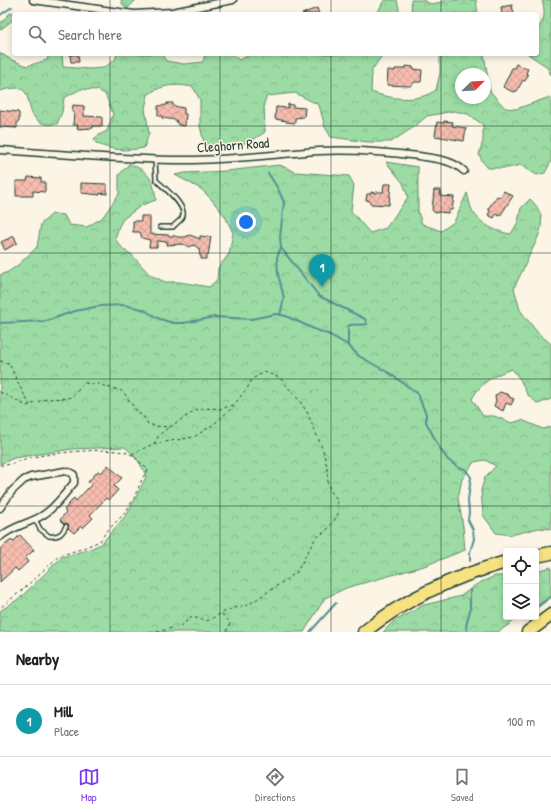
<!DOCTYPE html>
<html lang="en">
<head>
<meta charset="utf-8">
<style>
  :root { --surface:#fff; --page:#f6f6f6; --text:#222; --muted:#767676; --line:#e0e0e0; --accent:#7c3aed }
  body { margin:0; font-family:"Patrick Hand",sans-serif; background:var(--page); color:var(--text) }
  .controls { position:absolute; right:12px; bottom:12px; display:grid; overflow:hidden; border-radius:4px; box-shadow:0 2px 6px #0003 }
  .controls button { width:36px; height:36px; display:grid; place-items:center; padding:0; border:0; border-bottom:1px solid var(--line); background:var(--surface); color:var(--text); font:20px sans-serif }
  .compass { position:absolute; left:455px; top:68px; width:36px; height:36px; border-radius:50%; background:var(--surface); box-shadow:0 2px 6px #0003; rotate:66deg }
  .you { position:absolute; left:246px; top:222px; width:14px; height:14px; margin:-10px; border:3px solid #fff; border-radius:50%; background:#1a73e8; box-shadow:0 0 0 6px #1a73e833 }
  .badge { display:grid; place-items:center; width:26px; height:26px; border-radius:50%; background:var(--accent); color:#fff; font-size:13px; font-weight:700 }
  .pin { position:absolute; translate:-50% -33px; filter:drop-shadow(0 1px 2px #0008) }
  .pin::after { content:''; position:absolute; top:21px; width:14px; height:12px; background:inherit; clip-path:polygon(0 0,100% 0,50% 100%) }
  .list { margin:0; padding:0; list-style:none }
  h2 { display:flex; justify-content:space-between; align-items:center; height:52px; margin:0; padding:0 16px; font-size:17px }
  h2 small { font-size:13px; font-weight:400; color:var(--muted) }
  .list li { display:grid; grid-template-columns:26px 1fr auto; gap:12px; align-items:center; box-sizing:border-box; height:72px; padding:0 16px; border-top:1px solid var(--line) }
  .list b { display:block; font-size:15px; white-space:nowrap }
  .list p { margin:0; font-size:13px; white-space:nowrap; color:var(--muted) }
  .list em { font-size:13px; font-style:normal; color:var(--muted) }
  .icon { flex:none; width:22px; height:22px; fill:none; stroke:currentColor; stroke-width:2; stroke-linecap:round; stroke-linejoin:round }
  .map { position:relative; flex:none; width:551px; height:632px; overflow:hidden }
  .search { position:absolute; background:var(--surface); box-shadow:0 2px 6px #0003; left:12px; right:12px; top:12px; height:44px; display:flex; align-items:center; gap:10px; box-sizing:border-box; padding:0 14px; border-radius:4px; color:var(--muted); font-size:15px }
  .sheet { height:124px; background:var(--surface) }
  nav { display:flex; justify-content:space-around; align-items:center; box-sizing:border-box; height:56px; border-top:1px solid var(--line); background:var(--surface); font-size:11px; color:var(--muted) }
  nav a { display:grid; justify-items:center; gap:2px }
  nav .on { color:var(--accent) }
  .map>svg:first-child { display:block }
  .forest { fill:url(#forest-crowns); stroke:#5e8c6c; fill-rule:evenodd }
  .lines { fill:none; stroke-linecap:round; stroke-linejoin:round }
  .stream { stroke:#559095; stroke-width:2 }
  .building { fill:url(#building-cross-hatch); stroke:#1f3d34 }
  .lane-casing { stroke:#1f3d34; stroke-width:6 }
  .street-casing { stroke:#1f3d34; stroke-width:9 }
  .highway-casing { stroke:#1f3d34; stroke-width:15 }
  .path { stroke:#1f3d34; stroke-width:1; stroke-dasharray:3 3; stroke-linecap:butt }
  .lane { stroke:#fcf5e5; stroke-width:3 }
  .street { stroke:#fcf5e5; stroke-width:6 }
  .highway { stroke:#f7e281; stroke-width:12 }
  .grid { fill:none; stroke:#1f3d34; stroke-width:1; stroke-opacity:0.55 }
  .labels { text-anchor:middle; stroke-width:3; stroke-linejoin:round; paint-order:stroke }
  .street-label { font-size:14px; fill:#1f3d34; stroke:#fcf5e5 }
</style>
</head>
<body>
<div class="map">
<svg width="551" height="632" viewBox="0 0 551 632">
  <defs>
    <pattern id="forest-crowns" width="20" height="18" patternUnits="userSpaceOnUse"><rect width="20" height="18" fill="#9cdba3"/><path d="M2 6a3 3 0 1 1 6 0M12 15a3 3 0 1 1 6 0" fill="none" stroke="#86bd8d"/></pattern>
    <pattern id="building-cross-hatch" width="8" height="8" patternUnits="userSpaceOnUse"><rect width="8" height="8" fill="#f6bcae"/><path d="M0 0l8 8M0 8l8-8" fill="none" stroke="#d2a296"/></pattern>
  </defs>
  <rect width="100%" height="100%" fill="#fcf5e5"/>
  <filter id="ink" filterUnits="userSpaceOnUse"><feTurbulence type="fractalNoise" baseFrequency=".025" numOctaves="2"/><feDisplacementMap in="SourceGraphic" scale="8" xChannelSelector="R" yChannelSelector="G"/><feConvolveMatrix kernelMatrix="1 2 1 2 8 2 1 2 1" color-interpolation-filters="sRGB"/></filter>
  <g filter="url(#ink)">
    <!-- forest -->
    <g class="forest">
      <path d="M121 0H136L128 8 123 5Z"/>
      <path d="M384 0H397L399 9 398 14H377Z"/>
      <path d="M411 0H423L431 4 442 2 446 0H476L478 14H412Z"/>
      <path d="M542 0H551V75L546 66 528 54H537V29C546 20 545 11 542 0Z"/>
      <path d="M20 12 18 14H14V19L0 30V24L10 13Z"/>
      <path d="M0 53 12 60 27 66 47 60 49 54H62L63 67 90 69 103 68 115 60 117 54H163L166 61 184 64 203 62 205 54H231L239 60 252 54H383L372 70 371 92C392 99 417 103 436 90L440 73V54H484L490 91 505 108 516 109 547 98H551V161L545 173 537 175 520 165 508 168H488L482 161 479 154 483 141V125L468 114 454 111 427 116 414 127 391 142H368L331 137 325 127 319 105 295 93 267 96 264 103 265 132 253 140 242 144 210 146 204 143 200 126V100L193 87C177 84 161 84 148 95L145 108 149 133 144 148C127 151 112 151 96 143L94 139 99 135 107 131 113 114 105 94 97 90 81 89 64 98 62 112 57 124C53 124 46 125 42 123 18 112 42 78 0 91ZM461 74H485V98H461Z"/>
      <path d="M386 162 418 167V212L422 224 441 231 454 222 467 193C469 199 470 207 473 212 482 225 496 232 511 234L518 222 521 208 530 199C550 217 540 234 530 254 525 266 519 277 514 288L520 310 537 332 551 344V399L538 404 527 394 520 379 512 369C494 375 481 382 472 399L483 416H494L512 423 522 420 543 429 551 427V529L539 528 511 535 496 533 483 515 481 490 485 477 496 466 485 460 474 462 462 479 458 498 463 526 465 550 424 566 346 588 325 598 304 632H0V611L20 598 62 557 90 549 101 544 128 513 146 477C142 464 135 456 125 447L72 449 14 458 0 464V275L8 272 18 265 37 247 41 224 52 214 64 215 69 225 87 227 102 218 119 194V175L129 164C148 170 154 180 156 200L142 205 123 219 119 226 115 239 124 250 131 254 141 265 150 275 165 282H180L209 287 217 280 218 268 229 254 233 233 225 216 211 199 201 189 175 175 185 173 226 171 280 165 295 172 349 176 354 185 351 211 370 233 386 228 408 197 403 183Z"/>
      <path d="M551 567V596L536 606V571Z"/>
      <path d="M495 576H506V617H520L498 632H383L393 622 424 605 461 596 477 584Z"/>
    </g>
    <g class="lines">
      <!-- stream -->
      <g class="stream">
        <path d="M0 15 12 7"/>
        <path d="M268 173 277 187 284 202 280 237 281 248 277 257 278 274 284 298 280 315"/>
        <path d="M281 248 319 296 365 319 367 324C360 326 355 323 348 326V345"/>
        <path d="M0 323 46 321 75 311 100 306 124 305 142 309 160 319 173 323H184L215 317 251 319 276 314 286 316 314 329 330 335 348 345 359 356 389 373 417 393 426 414V422L439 447 448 460 459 468 465 469 471 477 468 500 469 512 468 520 473 530 474 539 470 552V561"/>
        <path d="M536 608 551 597"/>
        <path d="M523 618 524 617"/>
        <path d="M310 632 336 603"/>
        <path d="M467 632C464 624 469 618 470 610 470 603 470 596 470 590"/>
      </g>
    </g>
    <!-- building -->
    <g class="building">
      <path d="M512 5 514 14H502L501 7Z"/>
      <path d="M317 8 319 14H302Z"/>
      <path d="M70 54 78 55 79 62H71Z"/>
      <path d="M516 64 528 69 526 73 528 75 525 81 523 80 517 91 513 92 503 87 512 68H514Z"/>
      <path d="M406 66 413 67V69L422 70 421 82H415L410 86 387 85 388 70 395 71V69H401L403 68H406Z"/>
      <path d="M167 103H173V106L184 108V114H186L185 126 178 125 176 120 162 118V116H158V106L167 105Z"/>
      <path d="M288 104 293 105V107L305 108 304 117 295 118V123L286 122 287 121 275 119 276 107 288 108Z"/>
      <path d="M73 105 84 106V116L102 117V126H93V128L77 129 78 125H73L74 112H72Z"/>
      <path d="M0 110 18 112 19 113V122H17V128L0 127Z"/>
      <path d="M444 121 453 122 452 126 466 128 464 141 435 136 437 122 444 123Z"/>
      <path d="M28 177 41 178V182H45V192L33 191V196H16V181H27Z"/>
      <path d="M81 183 107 184V194L100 193V195L81 193Z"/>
      <path d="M384 184H391L389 205 370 204V201L366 200 367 194H371V192L376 193V192H383Z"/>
      <path d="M434 190H441L440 196 454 197 452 210H449L448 213 439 212 435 213 432 210Z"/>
      <path d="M504 191 513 196 500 216 496 214 494 218 488 215 490 211 488 209 497 196 500 197Z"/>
      <path d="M141 216H150V234L169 235V236H176L177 237H185L190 235 200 239V236L211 237 208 256H206V259H201V256H200L199 249 194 245 189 247 183 244 167 245 168 242 157 241V247H149L150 240 142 238 140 232H133V221H141Z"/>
      <path d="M14 236 17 243 5 250 1 242Z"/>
      <path d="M500 392 509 395V397L514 399 511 405 506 403 503 411 494 406 496 401 495 397 496 395Z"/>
      <path d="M108 465 122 478 114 486 118 490 109 500 106 498 90 515 93 518 83 528 81 526 74 533 68 528V524H64L60 520 66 512 64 510 74 498 76 501 91 485 88 482 98 471 101 473Z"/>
      <path d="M20 535 34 550 25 558 28 562 18 571 15 568 0 582V549L11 540 13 542Z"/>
    </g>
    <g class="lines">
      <!-- lane casing -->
      <g class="lane-casing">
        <g id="lane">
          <path d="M155 159 156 180C163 187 189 207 182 218 180 221 175 224 173 227H160"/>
          <path d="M35 519 40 529 49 536C59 537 62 534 66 526"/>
        </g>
      </g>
      <!-- street casing -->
      <g class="street-casing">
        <g id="street">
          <path d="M33 0 134 14 172 12 233 0"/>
          <path d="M0 150C62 154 125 160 187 160 231 160 275 154 319 151 353 149 386 152 419 156 435 159 451 159 464 171"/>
          <path d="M0 508 12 491 24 480 31 477 65 471 72 473 74 475V483C64 494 55 508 43 515 29 524 12 526 0 537"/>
        </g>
      </g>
      <!-- highway casing -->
      <g class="highway-casing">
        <g id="highway">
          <path d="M536 556 551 553"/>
          <path d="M364 632C405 599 456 576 506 562"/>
          <path d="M528 632 551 615"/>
        </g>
      </g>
      <!-- path -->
      <g class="path">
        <path d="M0 361 9 363 20 387 30 405"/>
        <path d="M0 392 27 406C34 404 42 399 48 399 69 397 70 403 83 383L98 384 110 388 120 390 125 394 137 412 143 416 148 424 155 426 170 427"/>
        <path d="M154 444 159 435 168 428 196 410 211 408 220 409 233 405"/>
        <path d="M132 454 153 444 194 437 214 424 231 409 248 387 252 379 265 372 280 378 299 400 307 412 323 450 327 467 328 483 330 490 336 498 339 512 334 521 326 531 315 539 296 573 248 605 237 607 224 612 207 621 192 617 180 626 157 632"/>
        <path d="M0 465C11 466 19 460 29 458 49 453 114 446 130 454 133 455 145 467 148 470L143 477 133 500 125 513 106 532 100 541 81 549 59 556 22 590 0 608"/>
        <path d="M222 614 227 619 230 624 226 632"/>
      </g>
      <!-- lane -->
      <use href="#lane" class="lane"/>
      <!-- street -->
      <use href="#street" class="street"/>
      <!-- highway -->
      <use href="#highway" class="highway"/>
    </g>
  </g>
  <!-- grid -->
  <path class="grid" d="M110 0V14M220 0V14M331 0V14M441 0V14M110 54V632M220 54V632M331 54V632M441 54V632M0 126H551M0 253H551M0 379H551M0 506H551"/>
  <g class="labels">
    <!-- street labels -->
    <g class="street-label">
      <text transform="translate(233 145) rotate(-4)" y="5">Cleghorn Road</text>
    </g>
  </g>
</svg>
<div class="controls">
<button><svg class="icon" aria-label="locate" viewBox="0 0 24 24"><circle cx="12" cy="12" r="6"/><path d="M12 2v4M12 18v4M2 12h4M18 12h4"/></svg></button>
<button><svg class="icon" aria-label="layers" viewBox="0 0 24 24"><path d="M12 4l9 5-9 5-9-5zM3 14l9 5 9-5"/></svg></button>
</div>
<svg class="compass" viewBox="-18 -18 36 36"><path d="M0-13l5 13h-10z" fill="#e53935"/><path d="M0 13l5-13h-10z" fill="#767676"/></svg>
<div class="you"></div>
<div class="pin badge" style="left:322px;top:287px;background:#0f9aa8">1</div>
<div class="search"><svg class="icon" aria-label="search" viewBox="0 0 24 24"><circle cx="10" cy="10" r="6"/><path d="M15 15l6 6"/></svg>Search here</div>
</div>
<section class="sheet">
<h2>Nearby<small></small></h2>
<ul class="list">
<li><span class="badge" style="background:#0f9aa8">1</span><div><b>Mill</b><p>Place</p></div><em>100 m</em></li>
</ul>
</section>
<nav>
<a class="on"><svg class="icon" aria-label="map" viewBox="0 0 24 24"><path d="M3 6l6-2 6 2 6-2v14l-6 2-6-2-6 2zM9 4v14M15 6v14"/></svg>Map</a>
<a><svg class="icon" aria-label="directions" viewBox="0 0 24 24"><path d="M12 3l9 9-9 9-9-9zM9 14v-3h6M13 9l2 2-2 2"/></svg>Directions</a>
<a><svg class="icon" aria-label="saved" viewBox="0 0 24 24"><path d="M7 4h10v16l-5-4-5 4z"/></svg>Saved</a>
</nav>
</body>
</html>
